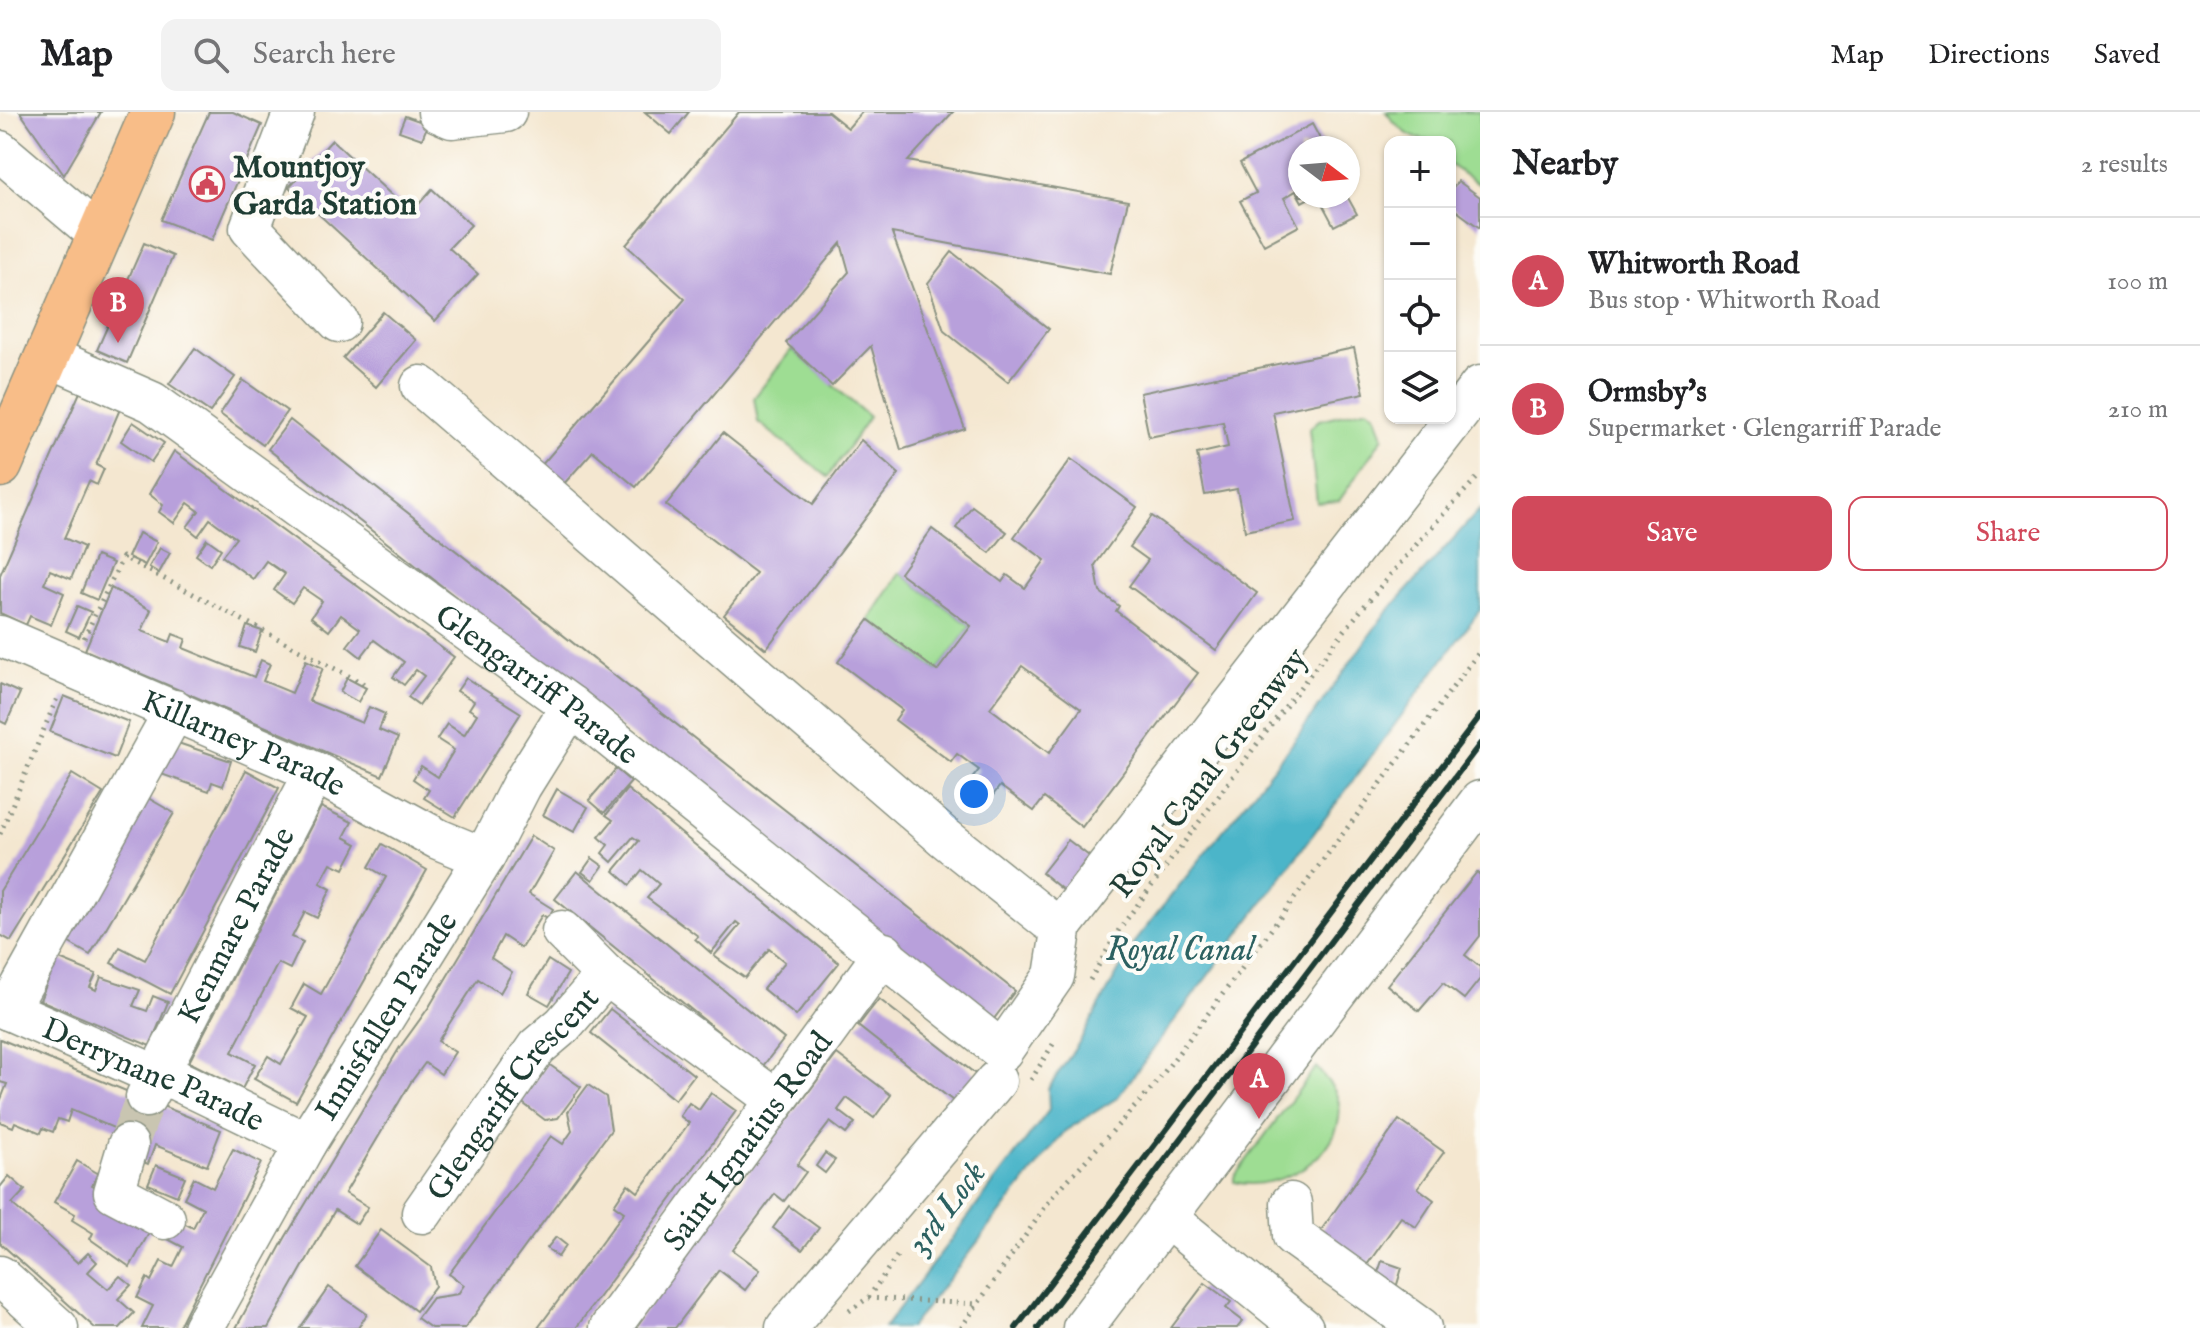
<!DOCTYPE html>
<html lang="en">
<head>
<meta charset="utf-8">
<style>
  :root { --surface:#fff; --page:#f2f2f2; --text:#202124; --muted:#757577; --line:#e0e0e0; --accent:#d1495b }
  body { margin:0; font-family:"IM FELL English",serif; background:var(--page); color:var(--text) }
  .controls { position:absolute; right:24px; top:24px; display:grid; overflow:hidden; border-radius:16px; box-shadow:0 2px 6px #0004 }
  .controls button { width:72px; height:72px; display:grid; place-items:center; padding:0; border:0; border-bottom:2px solid var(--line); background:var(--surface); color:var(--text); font:40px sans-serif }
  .compass { position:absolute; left:1288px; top:24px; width:72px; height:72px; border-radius:50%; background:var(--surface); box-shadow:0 2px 6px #0004; rotate:106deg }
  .you { position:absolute; left:974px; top:682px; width:28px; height:28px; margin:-20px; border:6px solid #fff; border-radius:50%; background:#1a73e8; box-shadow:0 0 0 12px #1a73e833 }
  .badge { display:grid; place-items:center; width:52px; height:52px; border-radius:50%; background:var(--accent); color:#fff; font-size:26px; font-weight:700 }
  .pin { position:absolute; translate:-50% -66px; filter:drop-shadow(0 2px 4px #0008) }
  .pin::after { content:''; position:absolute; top:42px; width:28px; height:24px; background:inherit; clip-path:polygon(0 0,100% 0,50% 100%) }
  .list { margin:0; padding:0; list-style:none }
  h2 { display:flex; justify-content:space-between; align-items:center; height:104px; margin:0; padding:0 32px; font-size:34px }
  h2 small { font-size:26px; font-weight:400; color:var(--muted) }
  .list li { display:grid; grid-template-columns:52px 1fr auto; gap:24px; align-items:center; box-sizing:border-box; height:128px; padding:0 32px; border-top:2px solid var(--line) }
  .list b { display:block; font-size:30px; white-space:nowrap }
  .list p { margin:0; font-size:26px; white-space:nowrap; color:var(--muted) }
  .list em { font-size:26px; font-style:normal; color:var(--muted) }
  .actions { display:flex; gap:16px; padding:24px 32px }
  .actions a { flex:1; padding:18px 0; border:2px solid var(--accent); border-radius:16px; text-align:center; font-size:28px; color:var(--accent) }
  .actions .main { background:var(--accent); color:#fff }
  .icon { flex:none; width:44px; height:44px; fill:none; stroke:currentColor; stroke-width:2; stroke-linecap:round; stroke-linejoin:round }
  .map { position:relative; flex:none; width:1480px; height:1216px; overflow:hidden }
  header { display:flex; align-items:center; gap:48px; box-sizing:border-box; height:112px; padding:0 40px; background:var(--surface); border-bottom:2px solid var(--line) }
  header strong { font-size:38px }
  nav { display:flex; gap:44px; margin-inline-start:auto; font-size:28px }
  .search { width:560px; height:72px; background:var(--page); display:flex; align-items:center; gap:20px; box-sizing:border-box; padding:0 28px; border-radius:16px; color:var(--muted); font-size:30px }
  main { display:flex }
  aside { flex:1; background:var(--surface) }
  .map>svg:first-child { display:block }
  .green { fill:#9edd93; stroke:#5e8d64; stroke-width:2 }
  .water { fill:#4bb5c9; stroke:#35797e; stroke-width:2 }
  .building { fill:#b8a0db; fill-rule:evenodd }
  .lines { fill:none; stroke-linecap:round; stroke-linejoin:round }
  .minor-tunnel { stroke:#c9c5b1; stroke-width:40; stroke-dasharray:40 20; stroke-linecap:butt }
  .minor-casing { stroke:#8a9282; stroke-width:43 }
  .major-casing { stroke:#8a9282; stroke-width:47 }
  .path { stroke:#8a9282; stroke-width:5; stroke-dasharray:2 6; stroke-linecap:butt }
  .minor { stroke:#fff; stroke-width:40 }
  .major { stroke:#f8bd88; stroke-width:44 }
  .rail { stroke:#1f3d34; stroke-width:6 }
  .labels { text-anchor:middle; stroke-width:8; stroke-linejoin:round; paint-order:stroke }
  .poi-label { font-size:32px; font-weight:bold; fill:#1f3d34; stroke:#fdfcf7; text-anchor:start }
  .street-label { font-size:32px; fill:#1f3d34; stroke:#fdfcf7 }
  .water-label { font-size:34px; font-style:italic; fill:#2c6161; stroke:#fdfcf7 }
</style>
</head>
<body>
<header>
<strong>Map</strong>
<div class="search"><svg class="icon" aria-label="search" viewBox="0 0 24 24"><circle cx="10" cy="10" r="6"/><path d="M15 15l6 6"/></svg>Search here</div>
<nav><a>Map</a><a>Directions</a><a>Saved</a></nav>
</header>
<main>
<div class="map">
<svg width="1480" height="1216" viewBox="0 0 1480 1216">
  <rect width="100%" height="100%" fill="#fdfcf7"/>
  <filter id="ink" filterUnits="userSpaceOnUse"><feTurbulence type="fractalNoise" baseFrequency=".0125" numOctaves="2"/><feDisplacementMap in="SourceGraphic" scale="16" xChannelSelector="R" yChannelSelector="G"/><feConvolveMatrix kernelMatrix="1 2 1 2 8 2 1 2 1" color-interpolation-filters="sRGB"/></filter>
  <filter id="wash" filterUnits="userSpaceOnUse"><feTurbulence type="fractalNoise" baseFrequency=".006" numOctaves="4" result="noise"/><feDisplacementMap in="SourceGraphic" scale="32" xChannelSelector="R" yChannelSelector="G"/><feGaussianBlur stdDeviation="1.8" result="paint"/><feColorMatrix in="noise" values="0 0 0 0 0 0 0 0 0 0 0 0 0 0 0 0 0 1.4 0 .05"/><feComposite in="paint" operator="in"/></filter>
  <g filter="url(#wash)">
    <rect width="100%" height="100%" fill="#f4e7d0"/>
    <!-- green -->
    <g class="green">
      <path d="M1386 0H1480V73L1450 53V30C1419 30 1404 26 1386 0Z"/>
      <path d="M792 237 869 305 828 365 758 310 754 286Z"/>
      <path d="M1368 296 1376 303 1383 325 1339 389 1317 391 1309 317 1319 308Z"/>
      <path d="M900 461 971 514 937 559 869 508Z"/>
      <path d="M1316 955C1325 966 1337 977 1339 992 1346 1043 1278 1081 1234 1070V1065Z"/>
    </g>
    <!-- water -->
    <path class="water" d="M1480 397V498L1117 986 1065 1019 910 1216H884L1049 998 1048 977 1080 929 1135 829 1292 632 1382 506Z"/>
    <g id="blocks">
      <!-- building -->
      <g class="building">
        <path d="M20 0H101L64 63Z"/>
        <path d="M209 0H233L262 13 212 128 161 108Z"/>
        <path d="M645 0H689L671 22Z"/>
        <path d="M739 0H828L848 16 862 0H953L908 49 1128 89 1110 162 892 121 965 317 901 338 871 234 832 274 786 231 849 160 841 131 636 375 593 339 562 374 540 355 685 187 626 133Z"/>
        <path d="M405 4 428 12 422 27 399 19Z"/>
        <path d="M1312 12 1325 36H1300V84H1313L1302 90 1296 79 1284 86 1299 114 1264 133 1240 89 1256 81 1240 51Z"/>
        <path d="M332 28 411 101 432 77 471 113 449 136 478 162 435 209 289 75Z"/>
        <path d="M1458 69 1480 85V116L1450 94V79Z"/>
        <path d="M1318 84H1347L1357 102 1334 114Z"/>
        <path d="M144 131 173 144 127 251 97 238Z"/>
        <path d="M952 140 1049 217 1008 270 944 219 928 171Z"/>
        <path d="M383 200 416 228 376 275 343 246Z"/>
        <path d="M195 236 235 265 210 300 169 272Z"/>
        <path d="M1354 236 1364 281 1273 300 1295 409 1245 419 1237 377 1205 383 1197 342 1228 335 1223 310 1149 325 1140 281Z"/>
        <path d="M243 268 287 299 263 333 220 302Z"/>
        <path d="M80 280 120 297 96 353 104 357 97 373 89 369 64 426 84 435 78 450 71 467 50 458 44 472 64 481 51 513 30 504 26 513 0 501V463Z"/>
        <path d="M290 308 1015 879 993 908 268 337Z"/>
        <path d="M133 310 164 331 151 350 121 329Z"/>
        <path d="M723 321 813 392 861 328 899 362 766 537 724 503 756 461 666 393Z"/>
        <path d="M174 339 454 545 419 593 408 585 424 564 416 558 404 573 393 565 404 550 374 528 361 545 347 534 360 517 341 503 329 519 311 505 322 489 303 476 292 491 274 478 285 462 266 449 253 467 222 444 236 426 210 407 198 424 187 415 199 399 188 391 174 411 159 400 163 393 149 382Z"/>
        <path d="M1071 347 1137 395 1095 453 1100 480 1119 494 1116 499 1198 561 1082 715 1044 686 1034 699 1000 674 984 695 962 679 979 658 957 642 951 650 895 608 902 598 838 550 869 508 937 559 971 514 900 461 932 417 1002 470 1007 463 1025 476 1045 448 1014 425ZM1022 554 1081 597 1049 641 990 596Z"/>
        <path d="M972 394 1007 420 990 441 956 416Z"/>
        <path d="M1152 404 1257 481 1216 538 1129 474 1148 448 1130 435Z"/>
        <path d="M139 421 157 430 145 453 128 445Z"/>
        <path d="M207 427 221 437 210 453 196 443Z"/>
        <path d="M160 436 170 441 159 461 149 455Z"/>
        <path d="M96 444 113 451 97 488 81 481Z"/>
        <path d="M111 476 151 498 142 519 170 530 173 522 186 527 183 536 254 565 261 548 270 552 263 569 292 581 306 548 323 556 309 589 362 611 369 595 385 602 379 618 398 626 382 664 85 538Z"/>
        <path d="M77 494 91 500 79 525 66 519Z"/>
        <path d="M247 514 262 519 255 540 240 535Z"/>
        <path d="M347 566 366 576 358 590 340 580Z"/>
        <path d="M466 566 521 601 455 705 424 686 429 678 413 667 421 654 438 665 454 638 437 627 447 612 464 623 477 602 469 597 474 589 457 579Z"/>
        <path d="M0 572 20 581 6 612 0 609Z"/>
        <path d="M64 584 129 610 115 646 50 620Z"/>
        <path d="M172 629 231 649 223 674 212 670 209 679 161 662Z"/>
        <path d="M616 657 631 670 604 701 589 688Z"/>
        <path d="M246 658 279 676 170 882 111 851 120 835 145 848Z"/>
        <path d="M72 662 103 681 11 829 0 823V779Z"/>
        <path d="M557 677 588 695 574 720 543 703Z"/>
        <path d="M627 677 839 851 796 904 763 877 785 850 769 837 745 866 714 844 740 813 736 810 711 841 695 827 698 824 647 786 659 772 642 758 630 773 614 759 639 729 633 725 612 750 602 741 608 733 599 725 613 708 606 703Z"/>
        <path d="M148 686 174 701 90 843 64 828Z"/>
        <path d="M321 695 352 710 344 725 357 732 344 757 331 751 320 771 331 777 317 806 305 800 292 825 303 830 290 857 278 851 232 940 255 952 242 977 189 950Z"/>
        <path d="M531 724 554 739 529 782 553 797 548 806 542 803 521 836 503 824 491 846 512 860 500 881 478 867 438 929 455 940 441 962 425 951 411 970 345 1081 368 1095 357 1112 335 1098 268 1216H236L285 1126 400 935 429 895Z"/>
        <path d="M1068 728 1089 744 1063 778 1042 761Z"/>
        <path d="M382 732 427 758 296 990 254 967 268 944 281 952 308 905 291 896 304 872 321 882 386 765 369 755Z"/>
        <path d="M592 746 603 754 593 768 582 760Z"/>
        <path d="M577 759 784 927 762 955 555 787Z"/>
        <path d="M1477 760 1480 763V824L1465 843 1480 855V867L1464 887 1443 871 1419 899 1387 873Z"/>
        <path d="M57 846 96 862 90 875 96 878 101 865 140 878 133 894 147 899 153 884 168 890 150 934 40 888Z"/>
        <path d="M548 848 568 861 549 893 528 881Z"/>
        <path d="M879 887 978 964 957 992 858 914Z"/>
        <path d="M610 897 694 963 675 988 591 921Z"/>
        <path d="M0 927 221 1018 207 1054 155 1033 148 1052 133 1046 140 1027 71 998 67 1010 58 1007 53 1020 43 1016 41 1021 15 1010 13 1015 0 1010V990L7 972 0 970Z"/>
        <path d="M837 942 891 983 874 1006 847 986 838 998 855 1011 846 1022 830 1010 797 1053 806 1060 795 1075 784 1089 775 1082 733 1138 760 1158 745 1178 719 1158 675 1216H632Z"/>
        <path d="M547 951 581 975 558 1006 545 1008 520 989Z"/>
        <path d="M588 973 606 985 611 1018 465 1216H431L417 1206 432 1186 458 1182 464 1173 449 1162 551 1024 563 1032 572 1019 568 1000Z"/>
        <path d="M711 981 736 999 604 1178 576 1216H538L624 1100 614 1093 628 1072 638 1080 689 1011 680 1004 689 991 699 998Z"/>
        <path d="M1399 1008 1444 1040 1418 1076 1434 1088 1416 1115 1401 1105 1364 1157 1317 1124Z"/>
        <path d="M233 1037 261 1051 178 1216H142L153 1194 137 1186 147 1166 151 1169 161 1149 173 1155 183 1135 162 1124 172 1105 193 1116 203 1096 184 1086 194 1066 213 1076Z"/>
        <path d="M825 1041 835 1048 825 1061 816 1054Z"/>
        <path d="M77 1049 99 1062 92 1073 135 1098 153 1114 130 1155 90 1127 93 1121 72 1108 75 1102 54 1090Z"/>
        <path d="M156 1053 185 1065 177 1084 148 1072Z"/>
        <path d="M9 1064 25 1078 12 1092 78 1151 88 1141 97 1150 88 1160 108 1177 120 1164 131 1173 118 1187 134 1201 120 1216H95L0 1131V1075Z"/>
        <path d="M789 1094 819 1116 802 1138 773 1116Z"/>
        <path d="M381 1118 431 1155 435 1174 416 1199 355 1154Z"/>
        <path d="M556 1125 566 1133 558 1145 547 1136Z"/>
        <path d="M1382 1149 1402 1156 1395 1179 1374 1172Z"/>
        <path d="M1205 1171 1231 1190 1226 1196 1243 1209 1237 1216H1171Z"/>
        <path d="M329 1175 367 1202 358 1216H300Z"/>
      </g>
    </g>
  </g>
  <g filter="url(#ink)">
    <use href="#blocks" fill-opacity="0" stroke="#8a9282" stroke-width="2"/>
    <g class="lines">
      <!-- minor-tunnel -->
      <path class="minor-tunnel" d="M128 1033 146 985"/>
      <!-- minor casing -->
      <g class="minor-casing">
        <g id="minor">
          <path d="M294 0 250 116 339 210"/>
          <path d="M438 0 452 6 506 0"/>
          <path d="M0 39 98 122"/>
          <path id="s1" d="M47 244 152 290 571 594 1002 939 1054 864 1062 813 1480 274"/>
          <path d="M421 274 945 726 1048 808 1062 813"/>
          <path id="s2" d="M0 524 315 660 438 727 484 746"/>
          <path d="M562 819 606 863 776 988"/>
          <path id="s3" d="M0 894 155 963 176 968 306 1031"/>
          <path d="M8 898 175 598"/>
          <path id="s4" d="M146 985 315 660"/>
          <path d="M128 1033 114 1080 165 1107"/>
          <path d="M1291 1091 1293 1124 1421 1216"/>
          <path id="s5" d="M422 1101 537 935 563 913 606 863"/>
          <path d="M1166 1105 1303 1216"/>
          <path d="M0 1164 58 1216"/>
          <path id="s6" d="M203 1216 306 1031 484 746 521 674 571 594"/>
          <path id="s7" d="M610 1216 884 841"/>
          <path d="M786 1216 996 969"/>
          <path d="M1083 1216 1480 689"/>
        </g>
      </g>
      <!-- major casing -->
      <g class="major-casing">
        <path id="major" d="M0 353 153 0"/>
      </g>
      <!-- path -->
      <g class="path">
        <path d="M84 526 123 445 366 573"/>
        <path d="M0 722 57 586"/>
        <path d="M1090 868 1120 816C1236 663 1346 502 1480 363"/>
        <path d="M1031 968 1055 929"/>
        <path d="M868 1186 977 1192"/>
        <path d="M849 1199 868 1186 897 1144"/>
        <path d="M961 1216 1053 1084 1153 975 1480 539"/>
      </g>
      <!-- minor -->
      <use href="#minor" class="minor"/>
      <!-- major -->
      <use href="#major" class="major"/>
      <!-- rail -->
      <g class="rail">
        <path d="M1016 1216 1480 604"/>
        <path d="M1038 1216 1480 632"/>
      </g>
    </g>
  </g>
  <!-- icons -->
  <defs>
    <g id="civic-ring" transform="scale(1.8)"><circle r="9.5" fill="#fdfcf7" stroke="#d1495b" stroke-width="1.5"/><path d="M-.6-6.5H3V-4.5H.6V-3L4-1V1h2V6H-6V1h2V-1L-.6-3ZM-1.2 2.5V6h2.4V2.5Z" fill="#d1495b"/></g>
  </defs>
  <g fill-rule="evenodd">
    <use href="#civic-ring" x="207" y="72"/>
  </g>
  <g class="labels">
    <!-- poi labels -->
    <g class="poi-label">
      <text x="233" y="65">Mountjoy<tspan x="233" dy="37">Garda Station</tspan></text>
    </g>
    <!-- street labels -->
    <g class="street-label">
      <text dy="11" stroke="none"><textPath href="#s1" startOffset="592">Glengarriff Parade</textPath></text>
      <text dy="11" stroke="none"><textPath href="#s2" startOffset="266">Killarney Parade</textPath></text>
      <text transform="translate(1208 660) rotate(-53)" y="11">Royal Canal Greenway</text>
      <text dy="11" stroke="none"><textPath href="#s4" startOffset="194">Kenmare Parade</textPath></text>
      <text dy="11" stroke="none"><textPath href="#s6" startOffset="362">Innisfallen Parade</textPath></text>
      <text dy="11" stroke="none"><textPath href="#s3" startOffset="168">Derrynane Parade</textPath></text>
      <text dy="11" stroke="none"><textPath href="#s5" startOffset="150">Glengariff Crescent</textPath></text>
      <text dy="11" stroke="none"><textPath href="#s7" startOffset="232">Saint Ignatius Road</textPath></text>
    </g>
    <!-- water labels -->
    <g class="water-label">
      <text x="1180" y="848">Royal Canal</text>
      <text transform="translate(945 1095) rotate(-53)" y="12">3rd Lock</text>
    </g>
  </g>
</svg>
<div class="controls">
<button>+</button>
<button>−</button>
<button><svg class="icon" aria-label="locate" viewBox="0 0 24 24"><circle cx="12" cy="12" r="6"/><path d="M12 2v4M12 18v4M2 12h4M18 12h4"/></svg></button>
<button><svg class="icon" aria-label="layers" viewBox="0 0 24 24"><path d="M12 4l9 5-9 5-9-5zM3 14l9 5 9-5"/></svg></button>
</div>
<svg class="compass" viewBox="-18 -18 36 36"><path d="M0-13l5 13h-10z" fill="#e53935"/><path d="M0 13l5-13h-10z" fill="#757577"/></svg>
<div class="you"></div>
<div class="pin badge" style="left:1259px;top:1007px">A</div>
<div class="pin badge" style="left:118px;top:231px">B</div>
</div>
<aside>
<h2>Nearby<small>2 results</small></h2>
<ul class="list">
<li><span class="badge">A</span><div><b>Whitworth Road</b><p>Bus stop · Whitworth Road</p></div><em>100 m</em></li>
<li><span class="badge">B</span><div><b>Ormsby's</b><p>Supermarket · Glengarriff Parade</p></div><em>210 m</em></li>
</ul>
<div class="actions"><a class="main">Save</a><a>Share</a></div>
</aside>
</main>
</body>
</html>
